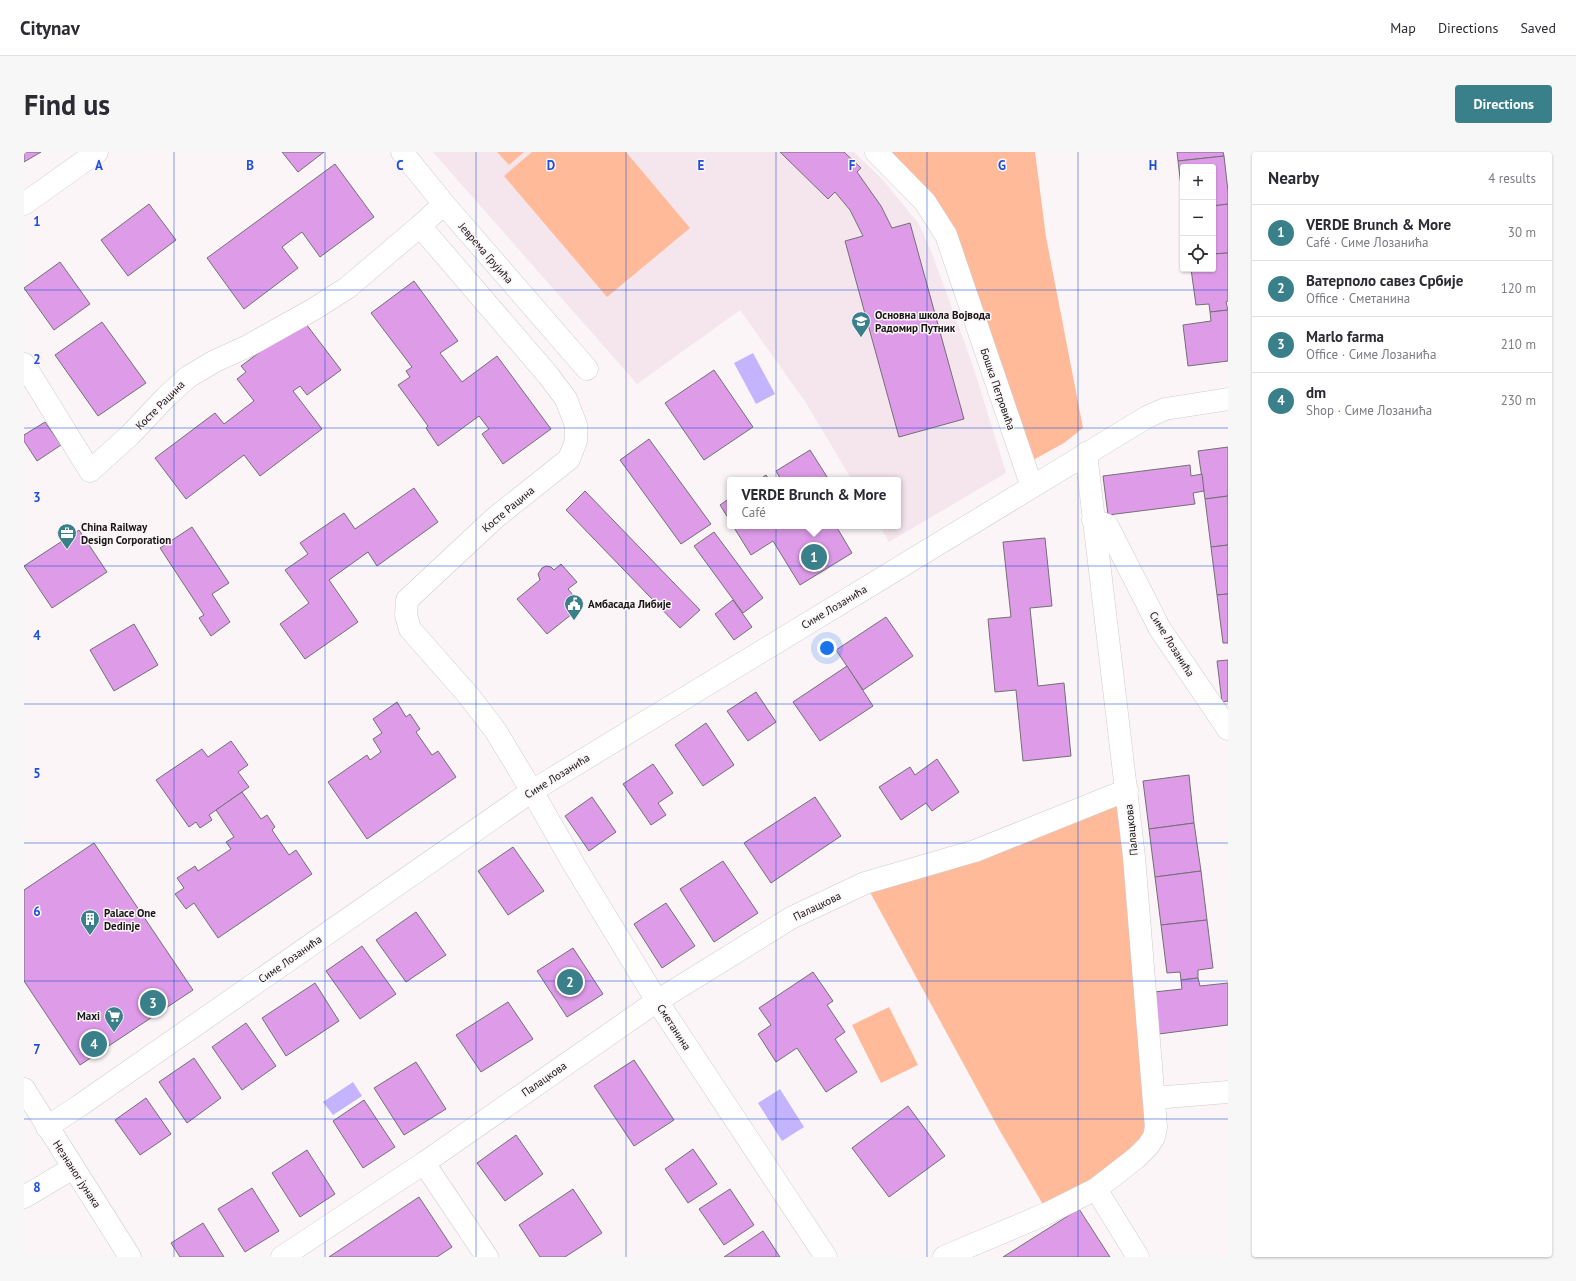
<!DOCTYPE html>
<html lang="en">
<head>
<meta charset="utf-8">
<style>
  :root { --surface:#fff; --page:#f7f7f7; --text:#2b2b33; --muted:#7c7c81; --line:#e1e1e2; --accent:#3a808b }
  body { margin:0; font-family:"PT Sans",sans-serif; background:var(--page); color:var(--text) }
  .controls { position:absolute; right:12px; top:12px; display:grid; overflow:hidden; border-radius:4px; box-shadow:0 1px 3px #0004 }
  .controls button { width:36px; height:36px; display:grid; place-items:center; padding:0; border:0; border-bottom:1px solid var(--line); background:var(--surface); color:var(--text); font:20px sans-serif }
  .you { position:absolute; left:803px; top:496px; width:14px; height:14px; margin:-10px; border:3px solid #fff; border-radius:50%; background:#1a73e8; box-shadow:0 0 0 6px #1a73e833 }
  .badge { display:grid; place-items:center; width:26px; height:26px; border-radius:50%; background:var(--accent); color:#fff; font-size:13px; font-weight:700 }
  .pin { position:absolute; translate:-50% -50%; border:2px solid #fff; box-shadow:0 1px 4px #0006 }
  .popup { position:absolute; left:703px; top:325px; width:174px; height:52px; box-sizing:border-box; display:grid; place-content:center; border-radius:4px; background:var(--surface); filter:drop-shadow(0 1px 3px #0005); font-size:13px; white-space:nowrap; color:var(--muted) }
  .popup b { font-size:15px; color:var(--text) }
  .popup::after { content:''; position:absolute; left:50%; top:100%; margin-left:-8px; border:8px solid transparent; border-top-color:var(--surface) }
  .list { margin:0; padding:0; list-style:none }
  h2 { display:flex; justify-content:space-between; align-items:center; height:52px; margin:0; padding:0 16px; font-size:17px }
  h2 small { font-size:13px; font-weight:400; color:var(--muted) }
  .list li { display:grid; grid-template-columns:26px 1fr auto; gap:12px; align-items:center; box-sizing:border-box; height:56px; padding:0 16px; border-top:1px solid var(--line) }
  .list b { display:block; font-size:15px; white-space:nowrap }
  .list p { margin:0; font-size:13px; white-space:nowrap; color:var(--muted) }
  .list em { font-size:13px; font-style:normal; color:var(--muted) }
  .icon { flex:none; width:22px; height:22px; fill:none; stroke:currentColor; stroke-width:2; stroke-linecap:round; stroke-linejoin:round }
  .map { position:relative; flex:none; width:1204px; height:1105px; overflow:hidden; border-radius:4px }
  header { display:flex; align-items:center; gap:24px; box-sizing:border-box; height:56px; padding:0 20px; background:var(--surface); border-bottom:1px solid var(--line) }
  header strong { font-size:19px }
  nav { display:flex; gap:22px; margin-inline-start:auto; font-size:14px }
  .intro { display:flex; align-items:center; justify-content:space-between; box-sizing:border-box; height:96px; padding:0 24px }
  h1 { margin:0; font-size:28px }
  .button { padding:10px 18px; border-radius:4px; background:var(--accent); color:#fff; font-size:14px; font-weight:700 }
  main { display:flex; gap:24px; padding:0 24px }
  aside { flex:1; background:var(--surface); border-radius:4px; box-shadow:0 1px 3px #0004 }
  .map>svg:first-child { display:block }
  .built { fill:#f4e6ec }
  .green { fill:#ffba9a }
  .water { fill:#c3b4fd }
  .building { fill:#dd9be8; stroke:#737074 }
  .lines { fill:none; stroke-linecap:round; stroke-linejoin:round }
  .minor-casing { stroke:#d0cbcd; stroke-width:23 }
  .major-casing { stroke:#d0cbcd; stroke-width:23 }
  .minor { stroke:#fff; stroke-width:22 }
  .major { stroke:#fff; stroke-width:22 }
  .grid { fill:none; stroke:#1d4ed8; stroke-width:1; stroke-opacity:0.55 }
  .labels { text-anchor:middle; stroke-width:3; stroke-linejoin:round; paint-order:stroke }
  .street-label { font-size:11px; fill:#171516; stroke:#fbf5f8 }
  .poi-label { font-size:11px; font-weight:bold; fill:#171516; stroke:#fbf5f8; text-anchor:start }
  .grid-label { font-size:13px; text-anchor:middle; font-weight:bold; fill:#1d4ed8; stroke:#fbf5f8; stroke-width:3; stroke-linejoin:round; paint-order:stroke }
</style>
</head>
<body>
<header>
<strong>Citynav</strong>
<nav><a>Map</a><a>Directions</a><a>Saved</a></nav>
</header>
<div class="intro"><h1>Find us</h1><a class="button">Directions</a></div>
<main>
<div class="map">
<svg width="1204" height="1105" viewBox="0 0 1204 1105">
  <rect width="100%" height="100%" fill="#fbf5f8"/>
  <!-- built -->
  <path class="built" d="M409 0H830L859 28 895 72 909 104 949 214 982 321 865 390 856 374H874V328H828L782 251 716 158 613 232Z"/>
  <!-- green -->
  <g class="green">
    <path d="M473 0H500L485 13Z"/>
    <path d="M508 0H602L666 76 583 145 480 24Z"/>
    <path d="M852 0H1011L1022 85 1059 276 1040 291 1000 313 922 83Z"/>
    <path d="M1103 638 1130 985 1024 1061 976 979 841 731Z"/>
    <path d="M865 855 894 913 857 931 828 873Z"/>
  </g>
  <!-- water -->
  <g class="water">
    <path d="M729 201 751 242 732 252 710 211Z"/>
    <path d="M329 930 338 944 309 963 299 950Z"/>
    <path d="M756 937 780 975 758 989 734 951Z"/>
  </g>
  <!-- building -->
  <g class="building">
    <path d="M0 0H17L0 10Z"/>
    <path d="M258 0H300L274 20Z"/>
    <path d="M756 0H820L837 16 833 20 857 54 868 76 886 71 940 267 875 285 821 89 839 84 826 58 811 40 804 47Z"/>
    <path d="M1153 0H1199L1200 4 1154 9Z"/>
    <path d="M1200 4 1204 39V52L1189 54V15H1159V50L1154 9Z"/>
    <path d="M311 12 350 65 296 105 278 80 258 95 274 116 220 157 183 106Z"/>
    <path d="M125 52 152 88 104 124 77 88Z"/>
    <path d="M1204 52V101L1189 102V54Z"/>
    <path d="M1204 101V149L1202 150 1204 158 1186 160 1185 152 1172 153 1167 117H1189V102Z"/>
    <path d="M36 110 66 152 30 178 0 136Z"/>
    <path d="M390 129 434 189 416 201 438 230 473 204 527 277 479 312 458 282 465 277 455 264 414 294 402 276 404 274 374 233 386 225 382 219 388 215 347 161Z"/>
    <path d="M1204 158V209L1164 214 1159 173 1187 169 1186 160Z"/>
    <path d="M279 168 317 218 283 243 276 234 269 239 298 277 236 324 220 303 162 347 131 306 191 261 200 272 230 249 213 227 222 220 217 214Z"/>
    <path d="M78 170 122 231 74 264 31 203Z"/>
    <path d="M690 218 729 275 680 308 641 251Z"/>
    <path d="M21 270 37 293 13 309 0 289V283Z"/>
    <path d="M625 287 687 372 657 392 596 308Z"/>
    <path d="M1204 295V344L1181 347 1174 299Z"/>
    <path d="M786 298 805 328H753L756 326 752 319Z"/>
    <path d="M1166 313 1167 324 1178 322 1180 339 1169 341 1171 352 1084 363 1079 324Z"/>
    <path d="M742 323 745 328H735Z"/>
    <path d="M390 336 414 370 353 414 344 400 305 428 334 470 281 507 256 472 285 451 261 418 284 402 276 391 320 361 331 377Z"/>
    <path d="M561 339 676 458 656 476 542 358Z"/>
    <path d="M1204 344V393L1187 395 1181 347Z"/>
    <path d="M706 346V369L696 353Z"/>
    <path d="M709 374H812L828 401 776 433 749 389 727 403Z"/>
    <path d="M168 375 205 431 188 442 206 470 187 484 175 466 180 463 136 396Z"/>
    <path d="M55 378 83 420 28 456 0 414Z"/>
    <path d="M690 380 739 446 719 461 670 394Z"/>
    <path d="M1021 386 1028 454 1006 456 1014 534 1040 531 1047 604 999 609 992 538 971 540 964 467 987 465 979 390Z"/>
    <path d="M1204 393V442L1193 443 1187 395Z"/>
    <path d="M537 412 553 430 544 437 558 454 523 482 493 447 516 428 514 422 518 416 522 414 527 415 530 418Z"/>
    <path d="M1204 442V491H1199L1193 443Z"/>
    <path d="M709 448 728 475 710 488 691 462Z"/>
    <path d="M862 465 889 504 839 538 812 498Z"/>
    <path d="M110 472 134 513 90 539 66 498Z"/>
    <path d="M1204 508V549L1198 550 1193 509Z"/>
    <path d="M823 514 849 554 796 589 769 550Z"/>
    <path d="M732 540 752 570 724 589 703 559Z"/>
    <path d="M373 550 382 565 386 562 396 577 392 580 408 603 414 599 432 625 343 687 304 630 343 603 346 608 357 600 349 587 358 581 349 567Z"/>
    <path d="M682 571 710 613 679 634 651 593Z"/>
    <path d="M207 589 224 613 214 620 225 635 185 663 188 668 176 676 172 670 165 675 132 628 178 597 184 605Z"/>
    <path d="M913 607 935 640 908 659 902 651 877 668 855 635 886 615 891 623Z"/>
    <path d="M629 612 649 641 634 651 642 663 627 673 599 632Z"/>
    <path d="M1165 623 1170 671 1125 677 1119 629Z"/>
    <path d="M218 640 237 667 243 663 251 675 248 678 265 703 272 698 288 722 194 786 170 751 162 757 151 742 160 736 153 726 171 714 174 719 207 697 202 690 210 685 192 658Z"/>
    <path d="M568 645 592 680 565 699 541 664Z"/>
    <path d="M791 645 817 684 747 731 720 691Z"/>
    <path d="M1170 671 1177 719 1131 725 1125 677Z"/>
    <path d="M70 691 169 838 56 913 0 829V738Z"/>
    <path d="M489 695 520 739 484 763 454 719Z"/>
    <path d="M699 709 734 761 690 790 656 737Z"/>
    <path d="M1177 719 1183 768 1137 773 1131 725Z"/>
    <path d="M642 751 671 794 638 816 610 772Z"/>
    <path d="M392 760 422 803 382 830 352 788Z"/>
    <path d="M1183 768 1189 816 1174 818V826L1157 828 1156 820 1143 821 1137 773Z"/>
    <path d="M338 794 372 842 336 867 302 819Z"/>
    <path d="M549 796 579 842 543 865 513 819Z"/>
    <path d="M789 820 809 849 803 853 821 880 811 887 833 920 802 940 773 896 752 910 734 882 747 873 735 856Z"/>
    <path d="M1174 826 1176 834 1204 831V873L1135 882 1130 840 1158 837 1157 828Z"/>
    <path d="M291 831 315 869 262 904 238 866Z"/>
    <path d="M484 850 509 887 457 920 432 883Z"/>
    <path d="M222 871 252 914 218 938 188 895Z"/>
    <path d="M170 906 197 946 163 971 135 930Z"/>
    <path d="M610 908 650 968 610 994 570 934Z"/>
    <path d="M392 910 422 957 380 983 350 936Z"/>
    <path d="M122 946 147 982 116 1003 91 968Z"/>
    <path d="M340 948 371 995 339 1016 309 969Z"/>
    <path d="M884 954 921 1004 865 1045 828 996Z"/>
    <path d="M492 983 519 1022 481 1049 453 1011Z"/>
    <path d="M669 997 693 1032 664 1051 641 1017Z"/>
    <path d="M283 998 311 1042 276 1065 248 1021Z"/>
    <path d="M228 1036 255 1079 221 1100 194 1057Z"/>
    <path d="M549 1037 578 1081 541 1105H516L495 1073Z"/>
    <path d="M706 1037 730 1073 700 1093 675 1057Z"/>
    <path d="M395 1045 428 1095 413 1105H305Z"/>
    <path d="M1055 1057 1086 1105H979Z"/>
    <path d="M179 1071 200 1105H156L147 1091Z"/>
    <path d="M739 1079 756 1105H700Z"/>
  </g>
  <g class="lines">
    <!-- minor casing -->
    <g class="minor-casing">
      <g id="minor">
        <path d="M378 0 420 52 563 217"/>
        <path d="M852 0 901 50 922 83 1008 335"/>
        <path d="M0 52 73 0"/>
        <path d="M396 74 524 223 542 247 552 273V289L545 307 472 365 383 448 382 463 386 477 445 544 471 578 508 639 549 711 633 849 802 1105"/>
        <path d="M0 212 66 319 106 283 142 245 164 225 191 209 222 195 290 157 323 136 396 74 420 52"/>
        <path d="M1069 368 1083 373 1136 477 1204 577"/>
        <path d="M1130 946 1204 940"/>
        <path d="M23 975 55 954 508 639 1123 265 1141 257 1204 247"/>
        <path d="M400 1011 463 1105"/>
        <path d="M1072 1037 1114 1105"/>
        <path d="M0 1045 49 1016"/>
        <path d="M258 1105 400 1011 633 849 767 766 841 731 951 699 1103 638"/>
        <path d="M920 1105 1024 1061 1072 1037 1112 1006 1124 994 1130 985 1132 975 1110 705 1062 301"/>
      </g>
    </g>
    <!-- major casing -->
    <g class="major-casing">
      <path id="major" d="M0 937 106 1105"/>
    </g>
    <!-- minor -->
    <use href="#minor" class="minor"/>
    <!-- major -->
    <use href="#major" class="major"/>
  </g>
  <!-- grid -->
  <path class="grid" d="M150 0V1105M301 0V1105M452 0V1105M602 0V1105M752 0V1105M903 0V1105M1054 0V1105M0 138H1204M0 276H1204M0 414H1204M0 552H1204M0 691H1204M0 829H1204M0 967H1204"/>
  <!-- icons -->
  <defs>
    <g id="school-pin" transform="scale(1)"><path d="M0 17L-7.5 6A9.5 9.5 0 1 1 7.5 6Z" fill="#3a808b" stroke="#fbf5f8"/><path d="M0-5L7-2L0 1L-7-2ZM-4 1L0 2.5L4 1V4Q0 6-4 4Z" fill="#fff"/></g>
    <g id="office-pin" transform="scale(1)"><path d="M0 17L-7.5 6A9.5 9.5 0 1 1 7.5 6Z" fill="#3a808b" stroke="#fbf5f8"/><path d="M-6-3h4V-5.5h4V-3h4V5H-6ZM-1-4.5V-3h2v-1.5ZM-6 0V1H6V0Z" fill="#fff"/></g>
    <g id="civic-pin" transform="scale(1)"><path d="M0 17L-7.5 6A9.5 9.5 0 1 1 7.5 6Z" fill="#3a808b" stroke="#fbf5f8"/><path d="M-.6-6.5H3V-4.5H.6V-3L4-1V1h2V6H-6V1h2V-1L-.6-3ZM-1.2 2.5V6h2.4V2.5Z" fill="#fff"/></g>
    <g id="building-pin" transform="scale(1)"><path d="M0 17L-7.5 6A9.5 9.5 0 1 1 7.5 6Z" fill="#3a808b" stroke="#fbf5f8"/><path d="M-4-6H4V6H1V3H-1V6H-4ZM-2.5-4.3h1.7v1.8h-1.7ZM.8-4.3h1.7v1.8H.8ZM-2.5-1h1.7V.8h-1.7ZM.8-1h1.7V.8H.8Z" fill="#fff"/></g>
    <g id="supermarket-pin" transform="scale(1)"><path d="M0 17L-7.5 6A9.5 9.5 0 1 1 7.5 6Z" fill="#3a808b" stroke="#fbf5f8"/><path d="M-6-5.5h2.5l.6 2H6L4.5 2H-2.5L-4.4-4H-6ZM-1.5 3.2a1.3 1.3 0 1 0 .1 0ZM3 3.2a1.3 1.3 0 1 0 .1 0Z" fill="#fff"/></g>
  </defs>
  <g fill-rule="evenodd">
    <use href="#school-pin" x="837" y="169"/>
    <use href="#office-pin" x="43" y="381"/>
    <use href="#civic-pin" x="550" y="452"/>
    <use href="#building-pin" x="66" y="767"/>
    <use href="#supermarket-pin" x="90" y="864"/>
  </g>
  <g class="labels">
    <!-- street labels -->
    <g class="street-label">
      <text transform="translate(462 101) rotate(49)" y="4">Јеврема Грујића</text>
      <text transform="translate(974 237) rotate(71)" y="4">Бошка Петровића</text>
      <text transform="translate(136 253) rotate(-45)" y="4">Косте Рацина</text>
      <text transform="translate(484 357) rotate(-40)" y="4">Косте Рацина</text>
      <text transform="translate(810 455) rotate(-31)" y="4">Симе Лозанића</text>
      <text transform="translate(1148 492) rotate(58)" y="4">Симе Лозанића</text>
      <text transform="translate(533 624) rotate(-32)" y="4">Симе Лозанића</text>
      <text transform="translate(1107 678) rotate(-96)" y="4">Палацкова</text>
      <text transform="translate(793 754) rotate(-26)" y="4">Палацкова</text>
      <text transform="translate(266 807) rotate(-35)" y="4">Симе Лозанића</text>
      <text transform="translate(650 875) rotate(57)" y="4">Сметанина</text>
      <text transform="translate(520 927) rotate(-35)" y="4">Палацкова</text>
      <text transform="translate(53 1022) rotate(57)" y="4">Незнаног јунака</text>
    </g>
    <!-- poi labels -->
    <g class="poi-label">
      <text x="851" y="167">Основна школа Војвода<tspan x="851" dy="13">Радомир Путник</tspan></text>
      <text x="57" y="379">China Railway<tspan x="57" dy="13">Design Corporation</tspan></text>
      <text x="564" y="456">Амбасада Либије</text>
      <text x="80" y="765">Palace One<tspan x="80" dy="13">Dedinje</tspan></text>
      <text x="76" y="868" text-anchor="end">Maxi</text>
    </g>
  </g>
  <g class="grid-label">
    <text x="75" y="18">A</text>
    <text x="226" y="18">B</text>
    <text x="376" y="18">C</text>
    <text x="527" y="18">D</text>
    <text x="677" y="18">E</text>
    <text x="828" y="18">F</text>
    <text x="978" y="18">G</text>
    <text x="1129" y="18">H</text>
    <text x="13" y="74">1</text>
    <text x="13" y="212">2</text>
    <text x="13" y="350">3</text>
    <text x="13" y="488">4</text>
    <text x="13" y="626">5</text>
    <text x="13" y="764">6</text>
    <text x="13" y="902">7</text>
    <text x="13" y="1040">8</text>
  </g>
</svg>
<div class="controls">
<button>+</button>
<button>−</button>
<button><svg class="icon" aria-label="locate" viewBox="0 0 24 24"><circle cx="12" cy="12" r="6"/><path d="M12 2v4M12 18v4M2 12h4M18 12h4"/></svg></button>
</div>
<div class="you"></div>
<div class="pin badge" style="left:790px;top:405px">1</div>
<div class="popup"><b>VERDE Brunch &amp; More</b>Café</div>
<div class="pin badge" style="left:546px;top:830px">2</div>
<div class="pin badge" style="left:129px;top:851px">3</div>
<div class="pin badge" style="left:70px;top:892px">4</div>
</div>
<aside>
<h2>Nearby<small>4 results</small></h2>
<ul class="list">
<li><span class="badge">1</span><div><b>VERDE Brunch &amp; More</b><p>Café · Симе Лозанића</p></div><em>30 m</em></li>
<li><span class="badge">2</span><div><b>Ватерполо савез Србије</b><p>Office · Сметанина</p></div><em>120 m</em></li>
<li><span class="badge">3</span><div><b>Marlo farma</b><p>Office · Симе Лозанића</p></div><em>210 m</em></li>
<li><span class="badge">4</span><div><b>dm</b><p>Shop · Симе Лозанића</p></div><em>230 m</em></li>
</ul>
</aside>
</main>
</body>
</html>
